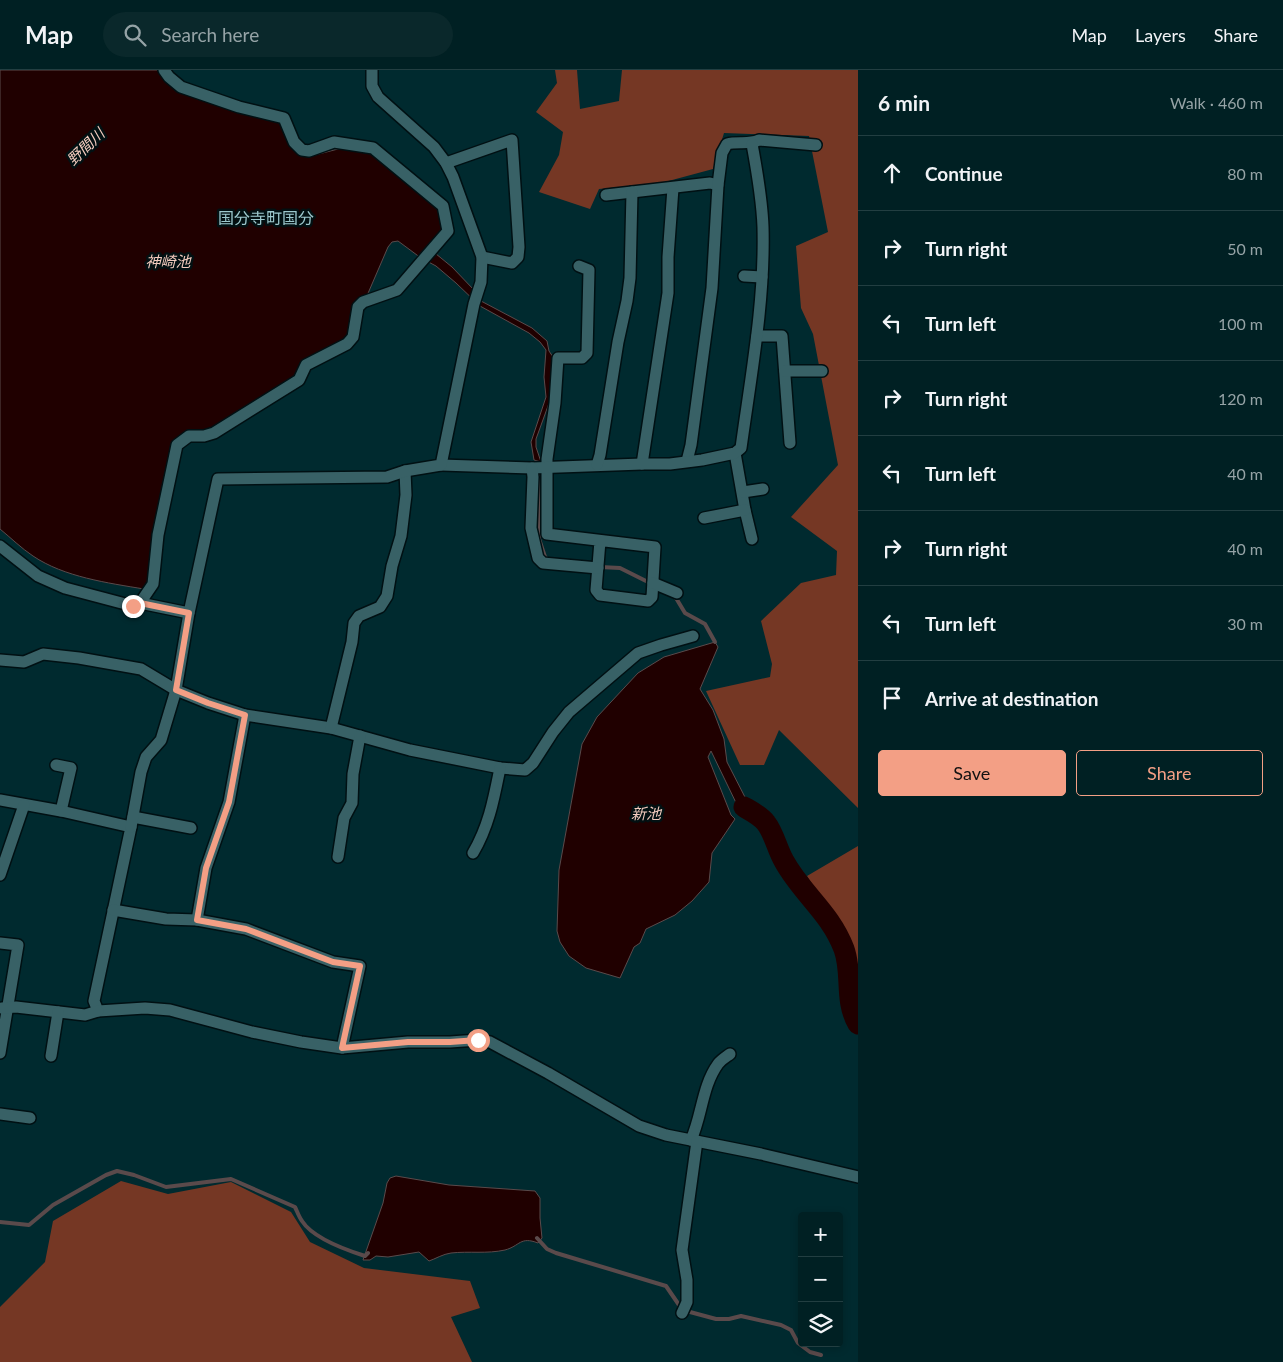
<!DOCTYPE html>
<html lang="en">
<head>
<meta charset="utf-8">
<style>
  :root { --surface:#002023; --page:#0a282b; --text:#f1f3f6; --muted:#95a3a6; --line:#223e41; --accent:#f39f85 }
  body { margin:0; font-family:Lato,"Noto Sans JP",sans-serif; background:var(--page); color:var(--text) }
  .controls { position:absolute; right:15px; bottom:15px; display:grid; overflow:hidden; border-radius:5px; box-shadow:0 2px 8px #0003 }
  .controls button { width:45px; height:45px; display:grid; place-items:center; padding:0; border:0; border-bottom:1px solid var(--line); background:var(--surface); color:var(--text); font:25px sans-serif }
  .stop { position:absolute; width:15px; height:15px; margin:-11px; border:4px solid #f39f85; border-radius:50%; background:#fff }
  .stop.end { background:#f39f85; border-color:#fff; box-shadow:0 1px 5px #0008 }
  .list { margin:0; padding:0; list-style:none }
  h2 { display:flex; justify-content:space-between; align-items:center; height:65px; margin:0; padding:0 20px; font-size:21px }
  h2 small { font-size:16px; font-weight:400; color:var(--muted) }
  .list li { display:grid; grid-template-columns:32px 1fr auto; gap:15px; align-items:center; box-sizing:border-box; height:75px; padding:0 20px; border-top:1px solid var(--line) }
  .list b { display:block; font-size:19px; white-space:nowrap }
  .list em { font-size:16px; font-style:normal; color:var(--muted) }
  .actions { display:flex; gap:10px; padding:15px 20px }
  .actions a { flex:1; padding:11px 0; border:1px solid var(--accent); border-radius:5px; text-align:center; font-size:18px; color:var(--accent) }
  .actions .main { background:var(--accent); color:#111 }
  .icon { flex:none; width:28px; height:28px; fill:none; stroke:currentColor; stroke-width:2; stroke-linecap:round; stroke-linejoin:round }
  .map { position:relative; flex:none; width:858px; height:1292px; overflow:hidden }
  header { display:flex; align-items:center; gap:30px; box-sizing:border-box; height:70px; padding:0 25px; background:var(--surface); border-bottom:1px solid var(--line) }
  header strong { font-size:24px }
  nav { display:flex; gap:28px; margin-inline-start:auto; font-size:18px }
  .search { width:350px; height:45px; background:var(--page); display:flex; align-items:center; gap:12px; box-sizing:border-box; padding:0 18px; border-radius:28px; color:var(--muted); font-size:19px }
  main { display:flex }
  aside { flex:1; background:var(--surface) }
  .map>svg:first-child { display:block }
  .forest { fill:#753724 }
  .water { fill:#200000; stroke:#5a4a4b }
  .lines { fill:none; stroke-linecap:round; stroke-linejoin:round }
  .stream { stroke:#5a4a4b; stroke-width:4 }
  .river { stroke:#200000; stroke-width:21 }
  .street-casing { stroke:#001013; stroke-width:14 }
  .street { stroke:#386166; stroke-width:11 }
  .route { stroke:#f39f85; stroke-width:6 }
  .labels { text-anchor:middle; stroke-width:5; stroke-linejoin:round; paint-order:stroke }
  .water-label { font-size:15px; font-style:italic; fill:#f3cbbe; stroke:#021012 }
  .quarter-label { font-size:16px; fill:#9dc8cd; stroke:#021012 }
</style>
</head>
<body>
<header>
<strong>Map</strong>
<div class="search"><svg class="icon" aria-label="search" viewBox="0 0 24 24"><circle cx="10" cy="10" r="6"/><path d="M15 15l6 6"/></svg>Search here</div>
<nav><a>Map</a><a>Layers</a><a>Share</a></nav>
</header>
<main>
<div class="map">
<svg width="858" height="1292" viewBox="0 0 858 1292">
  <rect width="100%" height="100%" fill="#002a2f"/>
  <!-- forest -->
  <g class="forest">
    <path d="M555 0H577L580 39 619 31 622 0H858V738L779 660 764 695H740L706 621 770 607 772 594 761 551 801 513 836 505 837 481 791 447 838 395 813 264 801 238 796 176 828 162 809 66 724 63 713 99 661 113 599 119 590 139 539 122 559 85 563 62 536 42 557 13Z"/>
    <path d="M858 776V910L852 878 807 806Z"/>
    <path d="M121 1111 168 1124 231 1112 291 1142 310 1172 364 1198 470 1211 480 1238 451 1247 472 1292H0V1237L45 1192 53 1151Z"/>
  </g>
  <!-- water -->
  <g class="water">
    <path d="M0 0H159L166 10 280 52 291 77 300 84 311 86 338 79 350 78 376 85 438 136 443 160 430 179 452 197 474 220 481 231 532 258 547 271 549 281 553 287 552 325 536 369V377L541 392 534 390 531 372 546 327 544 307 546 280 540 272 529 263 480 236 456 213 436 196 421 188 398 171 392 172 388 177 350 265 298 307 206 362C192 361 185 362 174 371L150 505 144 519C108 513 64 507 33 486 21 478 11 468 0 459Z"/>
    <path d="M715 572 718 577 700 619 713 640 724 669 727 692 748 733 740 741 711 681 708 687 731 745 735 749 712 783 709 812 692 831 675 845 646 859 640 873 634 877 620 908 586 898 569 886 560 872 557 861 559 800 582 674 597 647 638 603 664 587Z"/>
    <path d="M396 1106 449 1115 535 1121 540 1128V1148L542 1168 538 1173C520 1166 520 1176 505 1180 487 1184 469 1181 451 1183 443 1184 435 1189 429 1191L419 1182 388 1187 376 1186 370 1190H363L383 1133 387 1113 390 1108Z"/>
  </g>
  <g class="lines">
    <!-- stream -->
    <g class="stream">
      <path d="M539 400V469L545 487 547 489"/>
      <path d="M600 497 620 498 650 513"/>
      <path d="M673 526 676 528 685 543 705 554 715 572"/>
      <path d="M0 1152 29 1155 53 1135 106 1105 117 1101 134 1105 166 1117 231 1109 295 1137C297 1141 299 1147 302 1151 313 1168 346 1180 365 1186L368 1183"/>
      <path d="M537 1168 547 1179 556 1183 666 1216 679 1235"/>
      <path d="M690 1242 716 1249H729L741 1246 781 1255 791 1260 798 1273 810 1282 821 1285"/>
    </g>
    <!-- river -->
    <path class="river" d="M744 737C751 741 761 746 766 753 774 763 777 779 784 791 802 824 830 842 844 879 853 904 844 930 858 954"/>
    <!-- street casing -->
    <g class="street-casing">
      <g id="street">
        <path d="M446 93 512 70 519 177 518 187 512 193 482 187"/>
        <path d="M606 125 710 113 718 115"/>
        <path d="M579 196 589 200 587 283 582 288H558L555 333 547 389V464L655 477 652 527 648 531 600 525 596 520 600 471"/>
        <path d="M744 206 762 207"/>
        <path d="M757 266H782L790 373"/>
        <path d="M785 301H822"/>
        <path d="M735 383 745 440 752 469"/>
        <path d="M687 391 691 375 712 218 718 115 722 83 727 74C738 71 749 75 759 70L816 75"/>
        <path d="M642 394 668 223V187L673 118"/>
        <path d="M441 395 532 398 642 394H670L702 390 735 383 741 378C751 305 765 231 763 157 762 129 757 101 752 74"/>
        <path d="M597 395 600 385 618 272 627 231 630 208 632 122"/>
        <path d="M532 398 533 407 531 458 538 488 543 493 598 498"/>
        <path d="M743 422 763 419"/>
        <path d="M704 448 745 440"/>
        <path d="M0 476 38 506 65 518 133 536 140 533 189 543"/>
        <path d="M653 513 677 523"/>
        <path d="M140 533 153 514 158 465 177 375 189 366H204L214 363 299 310 306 295 347 274 353 267 358 237 363 232 397 220 448 161 443 136 373 78 334 72 309 81 302 80 294 72 284 48 239 37 181 17 169 7 164 0"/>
        <path d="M0 590 24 592 43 584 79 588 141 599 176 620 208 633 245 645 331 658 410 680 500 698 525 700 533 693 553 662 569 642 638 583 661 575 693 566"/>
        <path d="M331 658 352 572 354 553 359 546 380 537 387 526 392 496 401 466 406 425 405 401"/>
        <path d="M56 695 71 698 61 741"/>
        <path d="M0 730 61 741 131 757 94 931 98 941 145 938 170 940 252 962 301 972 342 978 408 972H450L478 970 490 972 548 1003 639 1056 666 1065 761 1084 858 1107"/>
        <path d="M133 747 191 758"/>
        <path d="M131 757 141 702 146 687 161 670 176 620 189 543 218 409 387 407 405 401 441 395 474 234 481 212 482 187 453 107 446 93 434 77 378 27 372 16V0"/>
        <path d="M473 783C489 756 494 728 500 698"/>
        <path d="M338 787 344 748 352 733 353 704 360 666"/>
        <path d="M0 805 24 735"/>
        <path d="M113 840 166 849 197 850 246 859 333 892 360 896 342 978"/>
        <path d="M197 850 206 798 229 732 245 645"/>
        <path d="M0 873 18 875 0 983"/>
        <path d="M2 938 16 937 85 945 98 941"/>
        <path d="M51 986 58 942"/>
        <path d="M0 1044 30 1048"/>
        <path d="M691 1070C702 1046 702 1016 718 994 721 990 726 987 730 984"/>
        <path d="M682 1243 687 1232V1210L682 1180 697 1071"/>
      </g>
    </g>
    <!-- street -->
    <use href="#street" class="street"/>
  </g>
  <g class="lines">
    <!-- route -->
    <path class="route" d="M133 536 140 533 189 543 176 620 208 633 245 645 229 732 206 798 197 850 246 859 333 892 360 896 342 978 408 972H450L478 970"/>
  </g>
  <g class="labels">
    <!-- water labels -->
    <g class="water-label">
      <text transform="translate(86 77) rotate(-44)" y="5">野間川</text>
      <text x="168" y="197">神崎池</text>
      <text x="646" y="749">新池</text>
    </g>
    <!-- quarter labels -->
    <g class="quarter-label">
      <text x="266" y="154">国分寺町国分</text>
    </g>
  </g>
</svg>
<div class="controls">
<button>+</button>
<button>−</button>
<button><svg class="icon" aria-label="layers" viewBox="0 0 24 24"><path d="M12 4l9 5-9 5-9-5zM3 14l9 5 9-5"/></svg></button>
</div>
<div class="stop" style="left:478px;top:970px"></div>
<div class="stop end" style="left:133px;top:536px"></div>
</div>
<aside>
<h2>6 min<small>Walk · 460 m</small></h2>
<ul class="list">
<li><svg class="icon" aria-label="ahead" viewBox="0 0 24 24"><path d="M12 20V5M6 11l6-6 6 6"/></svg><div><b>Continue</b></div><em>80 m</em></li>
<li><svg class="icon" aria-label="right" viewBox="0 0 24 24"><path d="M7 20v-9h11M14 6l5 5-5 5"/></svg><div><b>Turn right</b></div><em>50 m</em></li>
<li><svg class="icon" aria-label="left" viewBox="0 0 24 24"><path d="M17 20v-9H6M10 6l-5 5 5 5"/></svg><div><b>Turn left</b></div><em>100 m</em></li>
<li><svg class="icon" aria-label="right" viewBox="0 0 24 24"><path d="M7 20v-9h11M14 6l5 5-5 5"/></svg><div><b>Turn right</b></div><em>120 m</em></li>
<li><svg class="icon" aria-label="left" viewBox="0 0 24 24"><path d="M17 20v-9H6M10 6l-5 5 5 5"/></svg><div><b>Turn left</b></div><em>40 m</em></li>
<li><svg class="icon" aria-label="right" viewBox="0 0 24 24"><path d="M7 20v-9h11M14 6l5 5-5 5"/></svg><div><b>Turn right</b></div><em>40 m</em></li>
<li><svg class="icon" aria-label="left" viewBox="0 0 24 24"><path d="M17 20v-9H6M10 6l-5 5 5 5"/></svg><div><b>Turn left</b></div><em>30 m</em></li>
<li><svg class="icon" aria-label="arrive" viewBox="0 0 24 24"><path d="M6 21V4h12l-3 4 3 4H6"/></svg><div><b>Arrive at destination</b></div></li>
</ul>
<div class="actions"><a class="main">Save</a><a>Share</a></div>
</aside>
</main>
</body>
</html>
